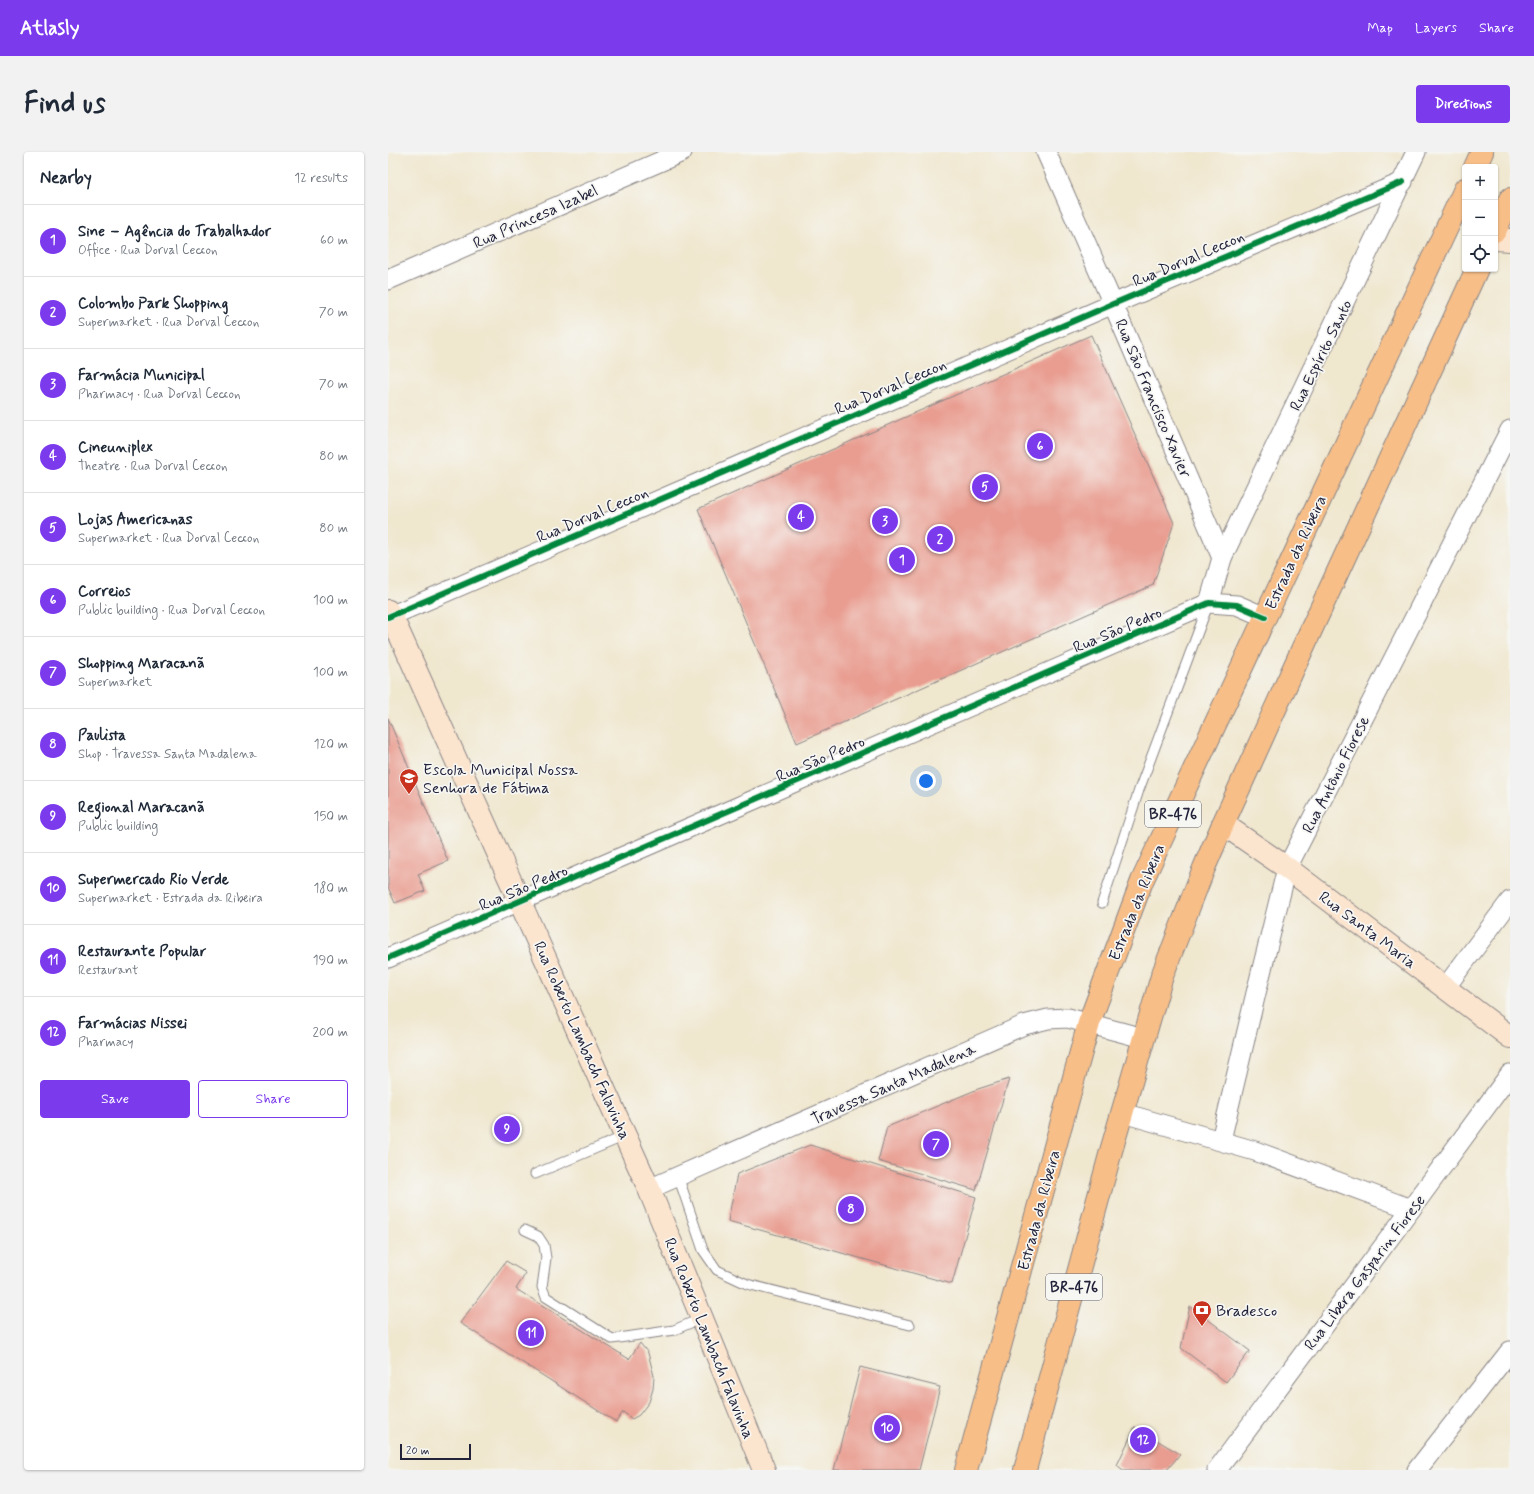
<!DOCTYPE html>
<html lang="en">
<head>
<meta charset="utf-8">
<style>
  :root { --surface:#fff; --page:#f2f2f3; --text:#1f2937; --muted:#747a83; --line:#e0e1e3; --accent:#7c3aed }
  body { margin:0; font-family:Mynerve,sans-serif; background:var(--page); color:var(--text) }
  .controls { position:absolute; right:12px; top:12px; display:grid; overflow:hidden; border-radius:4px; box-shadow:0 1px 3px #0004 }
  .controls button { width:36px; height:36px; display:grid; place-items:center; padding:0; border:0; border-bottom:1px solid var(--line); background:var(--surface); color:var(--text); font:20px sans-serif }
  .scale { position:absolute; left:12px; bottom:10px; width:71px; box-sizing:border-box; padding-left:4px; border:2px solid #22223b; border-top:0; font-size:11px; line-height:14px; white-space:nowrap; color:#22223b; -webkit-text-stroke:3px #f6f6f2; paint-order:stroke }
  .you { position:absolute; left:538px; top:629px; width:14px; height:14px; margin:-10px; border:3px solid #fff; border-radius:50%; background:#1a73e8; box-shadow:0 0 0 6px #1a73e833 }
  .badge { display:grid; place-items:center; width:26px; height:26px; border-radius:50%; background:var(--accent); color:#fff; font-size:13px; font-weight:700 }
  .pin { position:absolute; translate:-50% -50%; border:2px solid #fff; box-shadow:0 1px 4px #0006 }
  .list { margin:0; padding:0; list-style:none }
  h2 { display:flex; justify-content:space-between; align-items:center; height:52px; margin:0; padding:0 16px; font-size:17px }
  h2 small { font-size:13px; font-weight:400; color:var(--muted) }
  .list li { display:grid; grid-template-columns:26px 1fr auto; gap:12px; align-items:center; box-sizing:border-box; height:72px; padding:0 16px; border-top:1px solid var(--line) }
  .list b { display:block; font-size:15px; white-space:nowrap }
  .list p { margin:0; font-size:13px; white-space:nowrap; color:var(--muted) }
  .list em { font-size:13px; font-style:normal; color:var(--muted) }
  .actions { display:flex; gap:8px; padding:12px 16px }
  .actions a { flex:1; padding:9px 0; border:1px solid var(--accent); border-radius:4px; text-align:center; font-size:14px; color:var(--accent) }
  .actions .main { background:var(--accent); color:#fff }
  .icon { flex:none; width:22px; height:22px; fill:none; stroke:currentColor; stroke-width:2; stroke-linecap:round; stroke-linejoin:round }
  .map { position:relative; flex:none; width:1122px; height:1318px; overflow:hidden; border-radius:4px }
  header { display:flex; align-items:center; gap:24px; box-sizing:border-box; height:56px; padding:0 20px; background:var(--accent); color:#fff }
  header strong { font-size:19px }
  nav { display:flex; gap:22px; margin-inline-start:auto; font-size:14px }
  .intro { display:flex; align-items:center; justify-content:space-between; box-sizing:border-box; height:96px; padding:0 24px }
  h1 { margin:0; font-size:28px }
  .button { padding:10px 18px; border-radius:4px; background:var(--accent); color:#fff; font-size:14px; font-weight:700 }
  main { display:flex; gap:24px; padding:0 24px }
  aside { flex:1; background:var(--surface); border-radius:4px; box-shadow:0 1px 3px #0004 }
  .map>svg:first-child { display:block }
  .building { fill:#e99c90 }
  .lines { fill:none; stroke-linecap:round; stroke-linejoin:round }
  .lane-casing { stroke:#898485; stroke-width:11 }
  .street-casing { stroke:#898485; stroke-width:21 }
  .secondary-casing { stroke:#898485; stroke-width:24 }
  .primary-casing { stroke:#898485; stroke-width:24 }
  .lane { stroke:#fff; stroke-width:9 }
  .street { stroke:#fff; stroke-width:19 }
  .secondary { stroke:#fce5cf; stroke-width:22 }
  .primary { stroke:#f7be88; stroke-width:22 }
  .cycleway-casing { stroke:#f6f6f2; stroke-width:8 }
  .cycleway { stroke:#00873e; stroke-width:6 }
  .labels { text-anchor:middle; stroke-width:3.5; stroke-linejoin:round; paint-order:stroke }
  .shield { fill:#f6f6f2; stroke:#626272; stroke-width:1 }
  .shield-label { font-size:15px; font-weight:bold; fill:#22223b }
  .street-label { font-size:16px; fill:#22223b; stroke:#f6f6f2 }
  .poi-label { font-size:16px; fill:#22223b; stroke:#f6f6f2; text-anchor:start }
</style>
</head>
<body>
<header>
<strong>Atlasly</strong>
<nav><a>Map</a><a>Layers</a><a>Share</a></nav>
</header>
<div class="intro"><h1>Find us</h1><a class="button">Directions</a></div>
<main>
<aside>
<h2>Nearby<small>12 results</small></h2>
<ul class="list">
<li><span class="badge">1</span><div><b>Sine – Agência do Trabalhador</b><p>Office · Rua Dorval Ceccon</p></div><em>60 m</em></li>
<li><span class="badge">2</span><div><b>Colombo Park Shopping</b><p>Supermarket · Rua Dorval Ceccon</p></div><em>70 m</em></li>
<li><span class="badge">3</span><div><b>Farmácia Municipal</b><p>Pharmacy · Rua Dorval Ceccon</p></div><em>70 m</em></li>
<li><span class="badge">4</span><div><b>Cineuniplex</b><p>Theatre · Rua Dorval Ceccon</p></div><em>80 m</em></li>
<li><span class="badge">5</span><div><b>Lojas Americanas</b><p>Supermarket · Rua Dorval Ceccon</p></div><em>80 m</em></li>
<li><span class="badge">6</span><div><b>Correios</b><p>Public building · Rua Dorval Ceccon</p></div><em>100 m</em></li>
<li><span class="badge">7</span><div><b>Shopping Maracanã</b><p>Supermarket</p></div><em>100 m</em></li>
<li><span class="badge">8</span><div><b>Paulista</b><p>Shop · Travessa Santa Madalena</p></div><em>120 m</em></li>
<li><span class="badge">9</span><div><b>Regional Maracanã</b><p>Public building</p></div><em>150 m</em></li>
<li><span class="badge">10</span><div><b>Supermercado Rio Verde</b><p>Supermarket · Estrada da Ribeira</p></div><em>180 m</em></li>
<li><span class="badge">11</span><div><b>Restaurante Popular</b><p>Restaurant</p></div><em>190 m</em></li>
<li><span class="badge">12</span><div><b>Farmácias Nissei</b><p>Pharmacy</p></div><em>200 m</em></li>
</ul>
<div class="actions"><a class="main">Save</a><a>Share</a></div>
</aside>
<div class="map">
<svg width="1122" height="1318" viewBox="0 0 1122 1318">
  <rect width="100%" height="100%" fill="#f6f6f2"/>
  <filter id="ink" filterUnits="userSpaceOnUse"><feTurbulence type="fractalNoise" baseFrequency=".025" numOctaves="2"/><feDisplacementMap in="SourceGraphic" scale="8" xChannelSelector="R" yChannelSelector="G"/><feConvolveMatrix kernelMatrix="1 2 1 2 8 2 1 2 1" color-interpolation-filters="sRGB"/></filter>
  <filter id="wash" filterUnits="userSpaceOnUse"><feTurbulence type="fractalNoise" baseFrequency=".012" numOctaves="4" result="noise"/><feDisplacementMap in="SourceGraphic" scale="16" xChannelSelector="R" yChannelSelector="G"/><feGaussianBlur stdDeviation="0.9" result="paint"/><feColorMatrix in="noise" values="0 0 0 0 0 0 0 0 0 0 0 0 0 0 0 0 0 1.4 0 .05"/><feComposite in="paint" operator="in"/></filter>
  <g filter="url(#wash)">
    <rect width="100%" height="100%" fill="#f0e7cf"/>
    <g id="blocks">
      <!-- building -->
      <g class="building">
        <path d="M703 183 786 371 765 433 409 591 310 357Z"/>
        <path d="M0 566 60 709 30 722 37 739 7 751 0 735Z"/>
        <path d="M621 927 588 1038 490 1009 499 975 590 937Z"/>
        <path d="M422 993 588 1045 564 1132 340 1069 349 1022Z"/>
        <path d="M118 1109 138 1121 128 1137 241 1207 252 1191 260 1201 266 1224 265 1237 261 1250 251 1263 244 1267 235 1260 228 1270 72 1171Z"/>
        <path d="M802 1154 862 1199 838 1230 793 1196Z"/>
        <path d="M472 1215 552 1235 531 1318H446Z"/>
        <path d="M747 1275 792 1302 779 1318H735L729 1313Z"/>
      </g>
    </g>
  </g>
  <g filter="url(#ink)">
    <use href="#blocks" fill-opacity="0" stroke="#898485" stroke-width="1"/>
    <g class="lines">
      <!-- lane casing -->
      <g class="lane-casing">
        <g id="lane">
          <path d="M714 751 751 638 820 453"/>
          <path d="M147 1022 237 984"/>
          <path d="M290 1024 315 1098 329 1118 359 1132 522 1173"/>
          <path d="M137 1078 150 1084 156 1093 158 1106 154 1135 158 1145 224 1187 286 1178 314 1166"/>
        </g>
      </g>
      <!-- street casing -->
      <g class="street-casing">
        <g id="street">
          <path d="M658 0 725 152 834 406 821 451"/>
          <path d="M0 128 294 0"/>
          <path d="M834 406 1028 0"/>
          <path d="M0 465 725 152 1015 30"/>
          <path d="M0 806 821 451 849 453 877 465"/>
          <path d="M1057 836 1122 749"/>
          <path d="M735 961 867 999 1023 1057"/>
          <path d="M833 988 868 841 899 716 1122 278"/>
          <path d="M261 1037 636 873 660 867 680 866 755 886"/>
          <path d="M829 1318 1023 1057 1122 922"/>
          <path d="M1029 1318 1122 1199"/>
        </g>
      </g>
      <!-- secondary casing -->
      <g class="secondary-casing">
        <g id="secondary">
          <path d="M1107 87 1122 88"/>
          <path d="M0 459 3 463 261 1037 376 1318"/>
          <path d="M835 672 899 716 1122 885"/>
        </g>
      </g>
      <!-- primary casing -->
      <g class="primary-casing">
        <g id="primary">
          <path d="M1087 15 1094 0"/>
          <path d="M1107 79 1122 47"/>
          <path d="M578 1318 701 871 754 729 1077 37"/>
          <path d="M637 1318 723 999 774 824 816 716 835 672 918 489 1089 117"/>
        </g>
      </g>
      <!-- lane -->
      <use href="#lane" class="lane"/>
      <!-- street -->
      <use href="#street" class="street"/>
      <!-- secondary -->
      <use href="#secondary" class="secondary"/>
      <!-- primary -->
      <use href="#primary" class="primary"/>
      <!-- cycleway casing -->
      <g class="cycleway-casing">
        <g id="cycleway">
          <path d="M0 465 725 152 1015 30"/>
          <path d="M0 806 821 451 849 453 877 465"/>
        </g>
      </g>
      <!-- cycleway -->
      <use href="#cycleway" class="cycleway"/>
    </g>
  </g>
  <!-- icons -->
  <defs>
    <g id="school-pin" transform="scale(1)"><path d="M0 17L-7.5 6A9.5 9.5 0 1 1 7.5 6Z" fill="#c8321e" stroke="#f6f6f2"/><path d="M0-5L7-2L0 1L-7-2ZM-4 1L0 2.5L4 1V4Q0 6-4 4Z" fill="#fff"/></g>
    <g id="bank-pin" transform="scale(1)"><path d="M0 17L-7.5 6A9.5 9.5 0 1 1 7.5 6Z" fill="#c8321e" stroke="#f6f6f2"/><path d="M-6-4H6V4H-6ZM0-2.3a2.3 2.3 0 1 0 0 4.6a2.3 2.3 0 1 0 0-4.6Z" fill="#fff"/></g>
  </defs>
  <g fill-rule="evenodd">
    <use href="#school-pin" x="21" y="626"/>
    <use href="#bank-pin" x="814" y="1158"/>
  </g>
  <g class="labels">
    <!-- shield labels -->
    <g class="shield">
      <rect x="757" y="649" width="56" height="26" rx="3"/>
      <rect x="658" y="1122" width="56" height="26" rx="3"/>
    </g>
    <g class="shield-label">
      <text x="785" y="667">BR-476</text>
      <text x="686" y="1140">BR-476</text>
    </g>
    <!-- street labels -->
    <g class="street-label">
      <text transform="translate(147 64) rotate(-24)" y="6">Rua Princesa Izabel</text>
      <text transform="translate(800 106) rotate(-23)" y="6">Rua Dorval Ceccon</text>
      <text transform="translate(932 203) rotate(-64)" y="6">Rua Espírito Santo</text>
      <text transform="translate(502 234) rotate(-23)" y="6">Rua Dorval Ceccon</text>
      <text transform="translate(766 246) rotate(67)" y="6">Rua São Francisco Xavier</text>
      <text transform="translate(204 362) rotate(-23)" y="6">Rua Dorval Ceccon</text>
      <text transform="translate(907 400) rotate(-65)" y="6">Estrada da Ribeira</text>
      <text transform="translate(729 477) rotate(-23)" y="6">Rua São Pedro</text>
      <text transform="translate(432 606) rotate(-23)" y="6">Rua São Pedro</text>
      <text transform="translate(947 622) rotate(-63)" y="6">Rua Antônio Fiorese</text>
      <text transform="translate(135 735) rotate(-23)" y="6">Rua São Pedro</text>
      <text transform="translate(748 750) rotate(-68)" y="6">Estrada da Ribeira</text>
      <text transform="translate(980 777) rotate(37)" y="6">Rua Santa Maria</text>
      <text transform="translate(195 888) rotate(66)" y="6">Rua Roberto Lambach Falavinha</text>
      <text transform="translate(505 931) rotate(-24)" y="6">Travessa Santa Madalena</text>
      <text transform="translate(650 1058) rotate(-75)" y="6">Estrada da Ribeira</text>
      <text transform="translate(976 1120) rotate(-53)" y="6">Rua Libera Gasparin Fiorese</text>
      <text transform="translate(322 1186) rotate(68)" y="6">Rua Roberto Lambach Falavinha</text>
    </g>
    <!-- poi labels -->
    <g class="poi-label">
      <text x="35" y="623">Escola Municipal Nossa<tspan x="35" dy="18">Senhora de Fátima</tspan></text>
      <text x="828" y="1164">Bradesco</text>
    </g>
  </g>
</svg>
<div class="controls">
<button>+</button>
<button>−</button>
<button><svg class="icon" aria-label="locate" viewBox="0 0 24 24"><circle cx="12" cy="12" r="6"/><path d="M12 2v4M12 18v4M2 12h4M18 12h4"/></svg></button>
</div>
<div class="scale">20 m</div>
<div class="you"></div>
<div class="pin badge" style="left:514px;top:408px">1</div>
<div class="pin badge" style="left:552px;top:387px">2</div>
<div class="pin badge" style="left:497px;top:369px">3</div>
<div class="pin badge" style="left:413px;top:365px">4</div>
<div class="pin badge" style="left:597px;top:335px">5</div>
<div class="pin badge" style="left:652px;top:294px">6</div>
<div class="pin badge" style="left:548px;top:992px">7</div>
<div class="pin badge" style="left:463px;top:1057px">8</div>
<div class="pin badge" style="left:119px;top:977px">9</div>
<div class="pin badge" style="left:499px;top:1276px">10</div>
<div class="pin badge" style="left:143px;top:1181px">11</div>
<div class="pin badge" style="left:755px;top:1288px">12</div>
</div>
</main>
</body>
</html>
